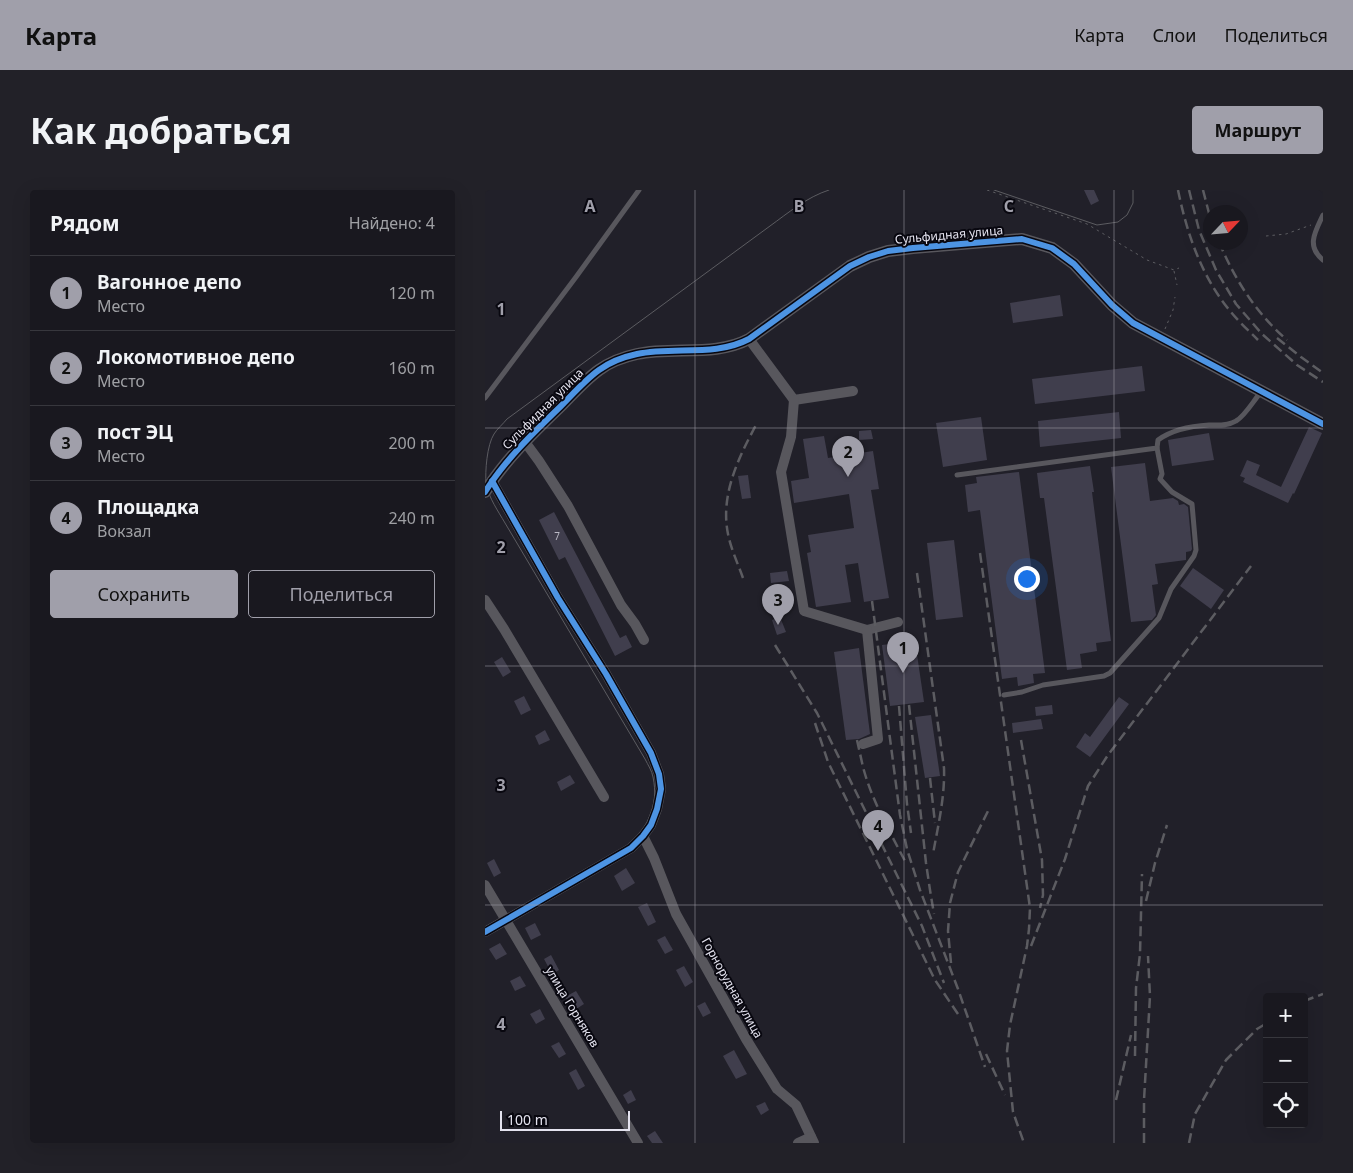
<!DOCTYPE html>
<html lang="ru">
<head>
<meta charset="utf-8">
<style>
  :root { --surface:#19181f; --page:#222128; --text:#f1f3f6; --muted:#9fa0a4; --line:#37373d; --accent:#a09faa }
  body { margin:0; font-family:"Noto Sans",sans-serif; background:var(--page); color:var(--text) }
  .controls { position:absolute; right:15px; bottom:15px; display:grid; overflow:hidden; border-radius:5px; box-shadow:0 5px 20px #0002 }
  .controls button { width:45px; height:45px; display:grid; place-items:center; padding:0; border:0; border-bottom:1px solid var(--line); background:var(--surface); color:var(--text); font:25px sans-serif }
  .compass { position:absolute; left:718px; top:15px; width:45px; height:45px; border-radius:50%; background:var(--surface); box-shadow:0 5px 20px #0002; rotate:64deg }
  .scale { position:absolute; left:15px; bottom:12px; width:130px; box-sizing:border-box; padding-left:5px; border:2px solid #e4e3ef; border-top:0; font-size:14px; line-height:18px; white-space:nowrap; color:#e4e3ef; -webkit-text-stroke:4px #08070f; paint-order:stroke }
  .you { position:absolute; left:541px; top:388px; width:18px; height:18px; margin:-12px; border:4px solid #fff; border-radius:50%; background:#1a73e8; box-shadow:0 0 0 8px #1a73e833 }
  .badge { display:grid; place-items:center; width:32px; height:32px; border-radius:50%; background:var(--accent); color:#111; font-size:16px; font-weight:700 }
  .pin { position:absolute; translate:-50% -41px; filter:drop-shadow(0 1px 2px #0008) }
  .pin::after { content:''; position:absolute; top:26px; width:18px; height:15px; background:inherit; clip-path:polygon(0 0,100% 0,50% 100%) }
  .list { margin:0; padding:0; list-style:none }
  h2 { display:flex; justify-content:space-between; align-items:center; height:65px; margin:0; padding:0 20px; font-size:21px }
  h2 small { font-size:16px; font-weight:400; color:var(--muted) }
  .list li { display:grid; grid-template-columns:32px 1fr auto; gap:15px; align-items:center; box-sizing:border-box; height:75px; padding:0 20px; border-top:1px solid var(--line) }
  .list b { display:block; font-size:19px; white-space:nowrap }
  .list p { margin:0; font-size:16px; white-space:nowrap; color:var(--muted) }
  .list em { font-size:16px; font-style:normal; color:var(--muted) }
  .actions { display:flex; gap:10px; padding:15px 20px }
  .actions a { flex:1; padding:11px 0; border:1px solid var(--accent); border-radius:5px; text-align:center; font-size:18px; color:var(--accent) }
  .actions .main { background:var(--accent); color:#111 }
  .icon { flex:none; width:28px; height:28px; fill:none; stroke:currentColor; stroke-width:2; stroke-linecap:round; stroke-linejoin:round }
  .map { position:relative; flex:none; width:838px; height:953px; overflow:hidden; border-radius:5px }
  header { display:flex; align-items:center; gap:30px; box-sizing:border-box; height:70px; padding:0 25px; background:var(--accent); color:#111 }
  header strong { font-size:24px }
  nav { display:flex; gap:28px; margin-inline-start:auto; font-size:18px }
  .intro { display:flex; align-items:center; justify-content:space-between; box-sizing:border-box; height:120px; padding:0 30px }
  h1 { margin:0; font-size:35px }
  .button { padding:12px 22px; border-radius:5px; background:var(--accent); color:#111; font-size:18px; font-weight:700 }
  main { display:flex; gap:30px; padding:0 30px }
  aside { flex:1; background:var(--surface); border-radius:5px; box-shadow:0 5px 20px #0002 }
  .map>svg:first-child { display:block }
  .building { fill:#403e4d }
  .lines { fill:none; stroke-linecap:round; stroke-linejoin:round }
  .path { stroke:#5d5d62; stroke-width:1; stroke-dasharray:2.5 4; stroke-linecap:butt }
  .service { stroke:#58575d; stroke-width:5 }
  .minor { stroke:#58575d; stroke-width:10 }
  .tertiary { stroke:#58575d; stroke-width:12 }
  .tram { stroke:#5c5c61; stroke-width:1 }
  .rail { stroke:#5c5c61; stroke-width:2.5; stroke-dasharray:10 5; stroke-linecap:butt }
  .cycleway-casing { stroke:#08070f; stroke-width:9 }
  .cycleway { stroke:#4d94e3; stroke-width:6 }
  .grid { fill:none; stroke:#a09faa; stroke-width:1; stroke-opacity:0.55 }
  .labels { text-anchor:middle; stroke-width:4; stroke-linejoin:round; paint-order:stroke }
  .number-label { font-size:10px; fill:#bbbac6 }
  .street-label { font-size:12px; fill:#e4e3ef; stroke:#08070f }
  .grid-label { font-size:16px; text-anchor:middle; font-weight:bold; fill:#a09faa; stroke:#08070f; stroke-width:4; stroke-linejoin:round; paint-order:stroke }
</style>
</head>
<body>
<header>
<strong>Карта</strong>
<nav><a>Карта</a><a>Слои</a><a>Поделиться</a></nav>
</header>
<div class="intro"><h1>Как добраться</h1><a class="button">Маршрут</a></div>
<main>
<aside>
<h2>Рядом<small>Найдено: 4</small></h2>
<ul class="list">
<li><span class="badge">1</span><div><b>Вагонное депо</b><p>Место</p></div><em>120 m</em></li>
<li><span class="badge">2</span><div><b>Локомотивное депо</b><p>Место</p></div><em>160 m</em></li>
<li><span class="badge">3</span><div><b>пост ЭЦ</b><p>Место</p></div><em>200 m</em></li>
<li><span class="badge">4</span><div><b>Площадка</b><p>Вокзал</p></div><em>240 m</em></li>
</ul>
<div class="actions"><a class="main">Сохранить</a><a>Поделиться</a></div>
</aside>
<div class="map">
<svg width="838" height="953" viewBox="0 0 838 953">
  <rect width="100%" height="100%" fill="#212029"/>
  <!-- building -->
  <g class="building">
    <path d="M599 0H609L614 11 606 15Z"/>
    <path d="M575 105 578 126 528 133 525 113Z"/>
    <path d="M657 176 660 201 550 214 547 189Z"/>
    <path d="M634 222 636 248 555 257 553 231Z"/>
    <path d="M496 227 502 270 458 277 451 233Z"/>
    <path d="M824 237 837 243 809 304 808 303 803 313 758 292 760 288 755 286 762 270 775 275 771 285 796 297Z"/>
    <path d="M386 240 388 249 374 250V241Z"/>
    <path d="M724 243 729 270 687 276 683 250Z"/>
    <path d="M339 246 343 268 388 261 394 299 386 300 404 408 379 412 373 373 360 375 366 412 331 417 322 363 326 362 323 345 369 338 364 304 309 313 306 291 324 288 318 249Z"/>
    <path d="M660 273 665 311 688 308 693 311 694 315 699 314 703 317 707 359 706 361 701 362V370L670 374 673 394 667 395 671 425 667 430 646 432 626 277Z"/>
    <path d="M605 276 609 302H607L626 451 611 453 612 461 595 464 597 478 582 480 559 308H555L552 283Z"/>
    <path d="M534 282 560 483 548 484 549 493 533 496 532 487 517 489 495 320 483 322 480 295 492 293 491 287Z"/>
    <path d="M263 285 266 308 257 309 253 286Z"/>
    <path d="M69 322 135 448 141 445 147 457 130 466 80 367 74 370 54 330Z"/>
    <path d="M469 350 478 427 451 430 442 353Z"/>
    <path d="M708 378 739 400 726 419 695 396Z"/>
    <path d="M302 381 304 391 286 393 285 383Z"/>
    <path d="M295 427 301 442 292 445 287 430Z"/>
    <path d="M430 451 439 512 405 516 397 455Z"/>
    <path d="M374 458 385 544 374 549 361 550 349 462Z"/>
    <path d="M17 467 26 482 18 487 9 472Z"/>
    <path d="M39 506 46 520 36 525 29 511Z"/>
    <path d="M634 507 644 514 605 567 591 557 600 543 605 547Z"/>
    <path d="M567 515 568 524 551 526 550 517Z"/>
    <path d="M446 525 455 586 440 588 430 527Z"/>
    <path d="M556 529 558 539 528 543 527 533Z"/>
    <path d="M60 540 65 550 54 555 50 546Z"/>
    <path d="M85 585 90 593 76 601 72 592Z"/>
    <path d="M9 669 16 683 9 687 2 673Z"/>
    <path d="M141 678 150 693 137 701 129 686Z"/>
    <path d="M162 713 171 732 163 736 153 717Z"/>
    <path d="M50 733 56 745 46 750 40 738Z"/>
    <path d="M180 746 188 760 180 764 172 750Z"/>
    <path d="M15 753 22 764 11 770 4 759Z"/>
    <path d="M66 765 74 780 67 784 59 769Z"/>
    <path d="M199 776 208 792 200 797 191 780Z"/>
    <path d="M35 786 41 796 30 801 25 791Z"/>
    <path d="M91 801 99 814 88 821 80 807Z"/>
    <path d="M220 812 226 823 218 827 212 816Z"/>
    <path d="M55 819 60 829 51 834 45 824Z"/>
    <path d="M74 852 81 864 74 868 66 856Z"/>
    <path d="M249 860 262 884 251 889 238 866Z"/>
    <path d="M91 879 100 896 93 900 84 883Z"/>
    <path d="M146 900 151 910 143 914 138 905Z"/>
    <path d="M280 912 284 920 276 925 271 916Z"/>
    <path d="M170 941 178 953H167L162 946Z"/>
  </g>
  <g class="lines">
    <!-- path -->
    <g class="path">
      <path d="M502 0 602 34 662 70 689 80 694 78"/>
      <path d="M781 46 801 44 826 35"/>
      <path d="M689 81 692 95"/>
      <path d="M680 139 688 120 690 107"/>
    </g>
    <!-- service -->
    <g class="service">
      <path d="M838 25C830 42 821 56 838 70"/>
      <path d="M0 208 91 87 154 0"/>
      <path d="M472 285 672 258 673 250C688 239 707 236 724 235 733 235 743 236 751 231 760 226 769 210 776 202"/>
      <path d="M519 505 537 502 558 495 619 486 625 483 674 428 686 399 709 366 711 360 707 314 687 302 675 289 677 284 672 258"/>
    </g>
    <!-- minor -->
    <g class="minor">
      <path d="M264 149 309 210 368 201"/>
      <path d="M309 210 306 247 296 282 319 421 382 440 413 432"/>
      <path d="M40 252 54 271 83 316 136 415 150 434 159 450"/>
      <path d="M0 410 19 439 119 607"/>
      <path d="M378 554 393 549 382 440"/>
      <path d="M158 646 169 668 191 724 261 849 292 899 311 915 329 953"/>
      <path d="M0 695 153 953"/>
      <path d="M0 742 146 658 158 646 166 635 172 619 176 599 174 584 166 563 121 484 73 408 7 291"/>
      <path d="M313 953 326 947"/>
    </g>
    <!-- tertiary -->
    <path class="tertiary" d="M0 302C20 270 48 243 75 217 88 204 100 190 114 180 125 172 138 167 152 164 189 156 230 167 264 149L365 76 384 67 403 61 428 58 537 49 567 58 589 74 627 115 648 133 838 234"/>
    <!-- tram -->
    <g class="tram">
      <path d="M509 0 612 35 633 32 642 25 648 13V0"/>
      <path d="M0 737 145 655C163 636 174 615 168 587 167 581 163 575 160 569L20 333C13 321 4 308 1 294 0 281 2 255 9 244 12 239 18 234 22 229L285 36C303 23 322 7 344 0"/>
    </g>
    <!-- rail -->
    <g class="rail">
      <path d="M693 0C702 44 717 88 746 122 754 132 764 141 773 150"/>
      <path d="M704 0 714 40 731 80 751 114 777 144 812 175 838 192"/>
      <path d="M718 0 726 31"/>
      <path d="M734 52C750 90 771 123 802 150"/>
      <path d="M792 148 816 167 838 183"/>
      <path d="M495 363 545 718 544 739 542 756 525 835 522 861 528 922 539 953"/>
      <path d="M432 383 459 578C460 607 453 636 448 664"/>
      <path d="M258 388C253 374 246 359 243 344 235 304 254 267 272 233"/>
      <path d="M387 411 415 625 422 659 435 700 473 799 500 877"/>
      <path d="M290 455 332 523 437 736 459 793"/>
      <path d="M424 515 441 673 445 700 449 724"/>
      <path d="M414 516 422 614 426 643"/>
      <path d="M330 533 343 572 450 790 475 827"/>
      <path d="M372 550C374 559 376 568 378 577 387 611 405 642 421 673"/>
      <path d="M536 550 557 670 558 705 555 718"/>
      <path d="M445 588 450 633"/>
      <path d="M661 711 670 673 682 635"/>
      <path d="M546 756 580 669 603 596 623 565 766 376"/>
      <path d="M466 773 463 741 465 713 473 682 503 621"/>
      <path d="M819 811 838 804"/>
      <path d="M501 864 520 905"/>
      <path d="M650 866 651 798 655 764 657 684"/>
      <path d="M631 910 646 845"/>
      <path d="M659 953V910L665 806 663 766"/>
      <path d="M704 953 710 924 741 870 772 839 782 833"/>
    </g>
    <!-- cycleway casing -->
    <g class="cycleway-casing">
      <g id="cycleway">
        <path d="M0 302C20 270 48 243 75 217 88 204 100 190 114 180 125 172 138 167 152 164 189 156 230 167 264 149L365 76 384 67 403 61 428 58 537 49 567 58 589 74 627 115 648 133 838 234"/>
        <path d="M0 742 146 658 158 646 166 635 172 619 176 599 174 584 166 563 121 484 73 408 7 291"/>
      </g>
    </g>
    <!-- cycleway -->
    <use href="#cycleway" class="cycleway"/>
  </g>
  <!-- grid -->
  <path class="grid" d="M210 0V953M419 0V953M629 0V953M0 238H838M0 476H838M0 715H838"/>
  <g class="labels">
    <!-- number labels -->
    <g class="number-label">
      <text x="72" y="350">7</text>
    </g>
    <!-- street labels -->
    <g class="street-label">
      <text transform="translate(464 45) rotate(-5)" y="4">Сульфидная улица</text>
      <text transform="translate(58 219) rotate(-45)" y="4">Сульфидная улица</text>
      <text transform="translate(247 798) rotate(61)" y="4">Горнорудная улица</text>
      <text transform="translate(87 817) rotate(59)" y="4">улица Горняков</text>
    </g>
  </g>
  <g class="grid-label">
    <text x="105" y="22">A</text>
    <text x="314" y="22">B</text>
    <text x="524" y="22">C</text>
    <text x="16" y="125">1</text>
    <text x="16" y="363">2</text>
    <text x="16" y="601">3</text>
    <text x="16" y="840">4</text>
  </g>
</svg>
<div class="controls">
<button>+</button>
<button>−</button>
<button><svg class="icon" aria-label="locate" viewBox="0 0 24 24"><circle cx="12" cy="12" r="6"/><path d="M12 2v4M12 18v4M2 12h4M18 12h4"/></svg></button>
</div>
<svg class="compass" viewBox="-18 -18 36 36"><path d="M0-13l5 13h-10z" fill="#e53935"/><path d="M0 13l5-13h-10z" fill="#9fa0a4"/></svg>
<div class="scale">100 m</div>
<div class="you"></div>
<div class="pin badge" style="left:418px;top:483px">1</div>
<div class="pin badge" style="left:363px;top:287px">2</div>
<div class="pin badge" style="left:293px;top:435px">3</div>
<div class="pin badge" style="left:393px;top:661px">4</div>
</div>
</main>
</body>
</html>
